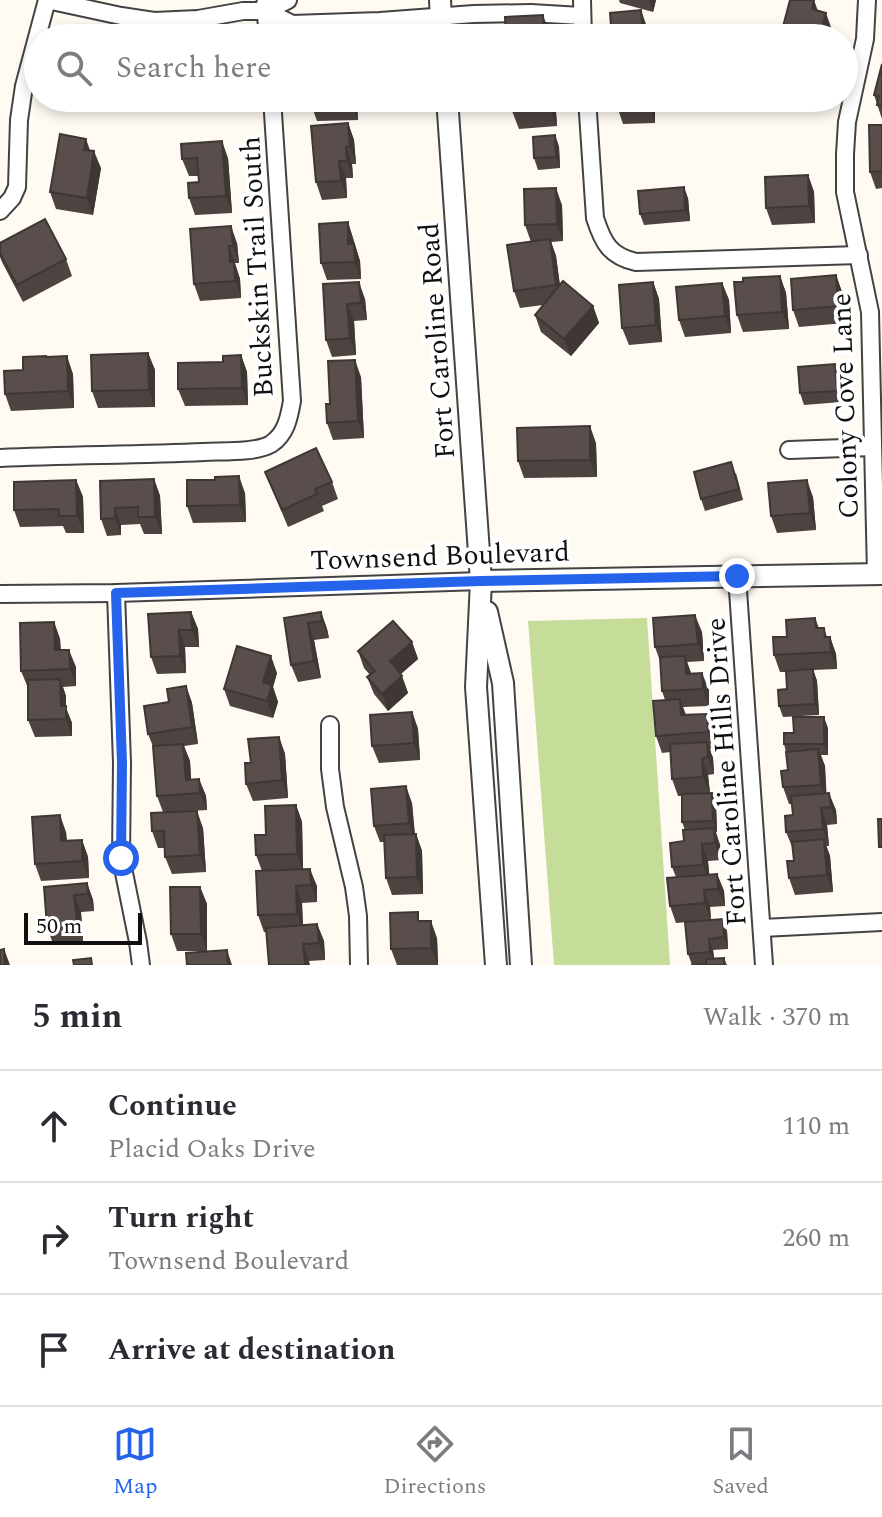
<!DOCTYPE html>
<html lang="en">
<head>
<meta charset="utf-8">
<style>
  :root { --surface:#fff; --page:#f2f2f3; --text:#2b2b33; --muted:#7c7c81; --line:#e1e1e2; --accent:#2563eb }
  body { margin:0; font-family:Spectral,serif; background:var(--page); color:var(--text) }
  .scale { position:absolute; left:24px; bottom:20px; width:118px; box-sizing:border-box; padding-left:8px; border:4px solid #101010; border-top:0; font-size:22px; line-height:28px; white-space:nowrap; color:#101010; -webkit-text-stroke:6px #fff; paint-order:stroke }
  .stop { position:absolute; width:24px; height:24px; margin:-18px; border:6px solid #2563eb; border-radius:50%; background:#fff }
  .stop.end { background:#2563eb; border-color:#fff; box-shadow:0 2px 8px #0008 }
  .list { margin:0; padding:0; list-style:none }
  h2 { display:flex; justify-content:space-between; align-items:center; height:104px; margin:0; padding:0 32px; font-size:34px }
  h2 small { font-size:26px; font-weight:400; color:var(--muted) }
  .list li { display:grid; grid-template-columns:52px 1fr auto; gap:24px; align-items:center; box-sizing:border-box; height:112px; padding:0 32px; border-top:2px solid var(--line) }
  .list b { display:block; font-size:30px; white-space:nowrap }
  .list p { margin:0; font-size:26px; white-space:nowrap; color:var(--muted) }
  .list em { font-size:26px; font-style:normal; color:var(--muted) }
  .icon { flex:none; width:44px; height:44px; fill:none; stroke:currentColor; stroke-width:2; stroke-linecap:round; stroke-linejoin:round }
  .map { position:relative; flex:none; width:882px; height:965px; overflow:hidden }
  .search { position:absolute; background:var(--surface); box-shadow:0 4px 12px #0003; left:24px; right:24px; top:24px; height:88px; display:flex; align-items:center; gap:20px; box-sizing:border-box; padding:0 28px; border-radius:44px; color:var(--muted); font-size:30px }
  .sheet { height:440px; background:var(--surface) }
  nav { display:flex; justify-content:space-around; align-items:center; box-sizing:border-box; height:112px; border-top:2px solid var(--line); background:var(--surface); font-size:22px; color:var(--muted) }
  nav a { display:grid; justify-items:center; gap:4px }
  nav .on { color:var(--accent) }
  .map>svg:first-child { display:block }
  .forest { fill:#c6dd99 }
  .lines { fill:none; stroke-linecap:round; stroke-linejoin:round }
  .minor-casing { stroke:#434343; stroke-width:20 }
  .tertiary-casing { stroke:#434343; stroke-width:24 }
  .minor { stroke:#fff; stroke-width:16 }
  .tertiary { stroke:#fff; stroke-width:20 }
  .wall { fill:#4d4341 }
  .shaded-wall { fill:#3e3735 }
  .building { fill:#594e4c; stroke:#3e3735; stroke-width:2 }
  .route { stroke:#2563eb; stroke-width:10 }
  .labels { text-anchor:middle; stroke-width:8; stroke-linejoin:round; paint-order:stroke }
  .street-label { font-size:28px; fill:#101010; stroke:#fff }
</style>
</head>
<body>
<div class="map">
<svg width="882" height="965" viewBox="0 0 882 965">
  <rect width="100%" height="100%" fill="#fffaf2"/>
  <!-- forest -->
  <path class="forest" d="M647 618 670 965H554L528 621Z"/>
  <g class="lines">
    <!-- minor casing -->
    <g class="minor-casing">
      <g id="minor">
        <path d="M47 0 121 16 154 21 198 19 243 11H266L288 0"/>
        <path d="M582 0 583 38"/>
        <path d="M867 0 865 39 847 122 845 154V192L870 312 876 574"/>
        <path d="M265 4 268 38"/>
        <path d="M266 11 292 24 380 21 474 14 531 13 581 16"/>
        <path d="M587 98 595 218C603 243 610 256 636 262L859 255"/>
        <path d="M0 211 12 198 17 187 19 120 24 86 47 0"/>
        <path d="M789 450 873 447"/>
        <path d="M0 458C68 455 136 455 204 452 221 451 256 453 271 444 286 434 289 418 292 401L272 98"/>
        <path d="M737 576 764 965"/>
        <path d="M116 593 122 763 121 858 138 942 141 965"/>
        <path d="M0 594 116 593 481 581"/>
        <path d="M330 725V769L335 807 354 887 358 916 359 965"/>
        <path d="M762 928 882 922"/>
      </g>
    </g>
    <!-- tertiary casing -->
    <g class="tertiary-casing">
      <g id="tertiary">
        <path d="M440 0 442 38"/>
        <path d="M447 98 481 581 476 687 496 965"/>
        <path d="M481 581 882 574"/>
        <path d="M487 612 503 683 521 965"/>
      </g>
    </g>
    <!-- minor -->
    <use href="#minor" class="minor"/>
    <!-- tertiary -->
    <use href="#tertiary" class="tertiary"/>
  </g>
  <!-- wall -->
  <g class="wall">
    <path d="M619 0H656L653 12 620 3Z"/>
    <path d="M882 64V119L874 95Z"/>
    <path d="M198 98H225L226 112H203Z"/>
    <path d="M311 98H355L357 103 358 120 317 121 311 104Z"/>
    <path d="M507 98H555L557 126 519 129Z"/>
    <path d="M655 98V123L623 124 617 106Z"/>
    <path d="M743 98H783V106L745 104Z"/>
    <path d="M348 123 354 140 356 164H352L353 178H346L347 198 322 200 316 182Z"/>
    <path d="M882 125V188L876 189 870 172Z"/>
    <path d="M555 135 559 147 560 168 538 170 534 158Z"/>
    <path d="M228 158 232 213 195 215 189 198 199 182V176H189L182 159Z"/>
    <path d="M101 168 93 215 56 209 50 192Z"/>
    <path d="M808 175 814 192 815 223 772 225 766 208Z"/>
    <path d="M688 198 690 221 644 225 640 214Z"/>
    <path d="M562 205 563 241 551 242 556 256 560 285 593 306 599 323 571 356 541 332 535 315 543 305 520 308 514 291 531 242 525 225Z"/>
    <path d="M348 222 360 261 361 279 327 280 321 263Z"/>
    <path d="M190 229 237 243 239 263H235L240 279 241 298 200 301 194 284Z"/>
    <path d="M0 243 66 259 72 276 23 302 2 262 0 257Z"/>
    <path d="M836 275 842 292 845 323 799 327 793 310Z"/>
    <path d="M780 276 786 293 789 329 743 332 737 315Z"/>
    <path d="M653 282 659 299 662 342 629 345 622 328Z"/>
    <path d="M722 283 729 300 731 333 685 337 679 320Z"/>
    <path d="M323 284 365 299 367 320 354 321 356 355 332 357 326 340Z"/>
    <path d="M148 353 155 370V407L98 408 92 391Z"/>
    <path d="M241 355 247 372 248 405 185 406 178 389 223 362Z"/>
    <path d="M47 357 73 374 74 408 11 411 5 394 23 370Z"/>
    <path d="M839 375 841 402 804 405 800 393Z"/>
    <path d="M361 377 364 438 333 440 327 423 330 404Z"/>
    <path d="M596 443 597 477 524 478 518 461Z"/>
    <path d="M265 472 332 482 338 499 322 506 324 511 288 527Z"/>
    <path d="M736 473 743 500 705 511 701 499Z"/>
    <path d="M154 479 160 496 162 534H144L140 524 121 525V535L107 536 101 519Z"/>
    <path d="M76 480 83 497 84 533H66L63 526 20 527 14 510Z"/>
    <path d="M245 493 246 522 193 523 187 506Z"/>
    <path d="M813 497 816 530 777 533 771 516Z"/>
    <path d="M191 612 198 629 199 647H185L186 673 157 674 151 657Z"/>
    <path d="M321 612 327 629 329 638 314 640 321 678 298 682 291 665 284 618Z"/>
    <path d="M815 618 819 628H824L827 637H830L836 654 837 669 813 670 817 681 819 715 783 717 779 706 787 689 786 672H780L774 655 787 637Z"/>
    <path d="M54 622 60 639 61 650 76 667V686L63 687 66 696V708L72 723V736L35 737 28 720V688L21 671Z"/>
    <path d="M702 632 704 661 687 662 691 673 709 690V706L683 707 686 715 707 714 713 731 714 749H710L713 758 714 774 708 775 710 793H712L716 804 717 832H716L720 845 721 860 708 861 709 875 717 874 724 891 725 906 710 907 711 920 676 923 670 906 676 877 672 867 684 841 685 830 682 822V796H678L672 779 670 752 662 753 656 736 665 700 662 691 660 661 655 647Z"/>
    <path d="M412 642 418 659 401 674 408 693 388 711 374 694 367 677 370 675 364 668 358 651Z"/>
    <path d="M277 673 273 687 278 702 273 718 230 706 224 689Z"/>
    <path d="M186 686 192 703 198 744 184 746 190 761 191 780 199 779 206 796 207 810 189 811 203 828 206 872 172 874 165 857V848H158L152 831 163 812 157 796 154 749 148 734 169 702Z"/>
    <path d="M412 712 418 729 420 760 379 763 372 746Z"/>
    <path d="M828 728V755H821L825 766 826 793 836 810 837 824 827 825 829 846H826L830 856 833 892 795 895 789 878 794 861 793 849 786 832 793 815 792 804H789L783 787 788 770 786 752 784 744 794 733Z"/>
    <path d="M279 737 285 754 288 798 253 801 246 784 251 763Z"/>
    <path d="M412 803 415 834H416L422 851 423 894 392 895 386 878 385 842H380L374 826Z"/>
    <path d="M296 805 302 822 303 869 317 886V902L302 903 303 925 317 924 324 941 325 960 309 961 266 932H264L258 915 262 871 256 855 266 835Z"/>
    <path d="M66 832 67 841 82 840 88 857 89 878 41 881 35 864Z"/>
    <path d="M87 883 93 900 94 911 81 912 83 941 53 944 47 927 44 887Z"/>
    <path d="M200 887 207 904V951H177L171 934Z"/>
    <path d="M685 922 727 931 728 949 713 950 714 958H724L727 965H692L688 954Z"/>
    <path d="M437 938 438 965H397L391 949Z"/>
  </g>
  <!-- shaded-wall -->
  <g class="shaded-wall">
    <path d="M649 0H656L653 12Z"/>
    <path d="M814 0 820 17 812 9Z"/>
    <path d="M641 10 647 27 648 38H643Z"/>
    <path d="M826 13 832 30 830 38H819Z"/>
    <path d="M543 15 551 37V38H544Z"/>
    <path d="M221 98H225L226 112Z"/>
    <path d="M352 98H355L357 103 358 120 352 103Z"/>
    <path d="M548 98H555L557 126 548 104Z"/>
    <path d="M649 98H655V123L649 106Z"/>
    <path d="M348 123 354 140 356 164 350 147Z"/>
    <path d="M555 135 559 147 560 168 556 157Z"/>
    <path d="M86 139 92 156 84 150Z"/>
    <path d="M222 141 228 158 232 213 226 196Z"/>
    <path d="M346 147 352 164 353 178 347 161Z"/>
    <path d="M94 151 101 168 93 215 87 198Z"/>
    <path d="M339 161 346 178 347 198 341 181Z"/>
    <path d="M808 175 814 192 815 223 809 206Z"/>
    <path d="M684 187 688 198 690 221 685 210Z"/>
    <path d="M556 188 562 205 563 241 557 224Z"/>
    <path d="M348 222 360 261 361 279 348 244Z"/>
    <path d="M231 226 237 243 239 263 233 246Z"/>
    <path d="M550 239 556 256 562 302 556 285Z"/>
    <path d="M229 246 240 279 241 298 230 262Z"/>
    <path d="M836 275 842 292 845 323 838 306Z"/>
    <path d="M780 276 786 293 789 329 782 312Z"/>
    <path d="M359 282 365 299 367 320 361 303Z"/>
    <path d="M653 282 659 299 662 342 656 325Z"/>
    <path d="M722 283 729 300 731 333 725 316Z"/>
    <path d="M347 304 354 321 356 355 350 338Z"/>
    <path d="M593 306 599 323 571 356 564 339Z"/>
    <path d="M148 353 155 370V407L149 390Z"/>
    <path d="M241 355 247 372 248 405 242 388Z"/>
    <path d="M67 356 73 374 74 408 68 391Z"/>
    <path d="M355 360 361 377 364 438 358 421Z"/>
    <path d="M835 364 839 375 841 402 837 391Z"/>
    <path d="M590 426 596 443 597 477 590 460Z"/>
    <path d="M239 476 245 493 246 522 240 505Z"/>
    <path d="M154 479 160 496 162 534 155 517Z"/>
    <path d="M76 480 83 497 84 533 77 516Z"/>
    <path d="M807 480 813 497 816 530 810 513Z"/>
    <path d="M115 508 121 525V535L115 518Z"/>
    <path d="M191 612 198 629 199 647 192 630Z"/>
    <path d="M321 612 327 629 329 638 322 621Z"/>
    <path d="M695 615 702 632 704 661 698 644Z"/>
    <path d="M54 622 60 639 61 667 55 650Z"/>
    <path d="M308 623 314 640 321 678 314 661Z"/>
    <path d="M179 630 185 647 186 673 180 656Z"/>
    <path d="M830 637 836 654 837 669 831 652Z"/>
    <path d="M412 642 418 659 396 678 390 661Z"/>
    <path d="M69 650 76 667V686L70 669Z"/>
    <path d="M271 656 277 673 273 687 278 702 273 718 267 701 263 682Z"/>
    <path d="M685 656 691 673 692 691 686 674Z"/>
    <path d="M813 669 817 681 819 715 815 704Z"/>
    <path d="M702 673 709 690V706L703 689Z"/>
    <path d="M402 676 408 693 388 711 382 694Z"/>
    <path d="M60 679 66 696V708L72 723V736L61 706Z"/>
    <path d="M186 686 192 703 198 744 192 727Z"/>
    <path d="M680 699 686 716 681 715Z"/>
    <path d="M412 712 418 729 420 760 414 743Z"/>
    <path d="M707 714 713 731 714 749 708 732Z"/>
    <path d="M824 717 828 728V755L824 744Z"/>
    <path d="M279 737 285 754 288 798 282 780Z"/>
    <path d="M707 742 713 758 714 774 708 757Z"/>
    <path d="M183 744 190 761 192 793 186 780Z"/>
    <path d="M818 749 825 766 827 802 821 785Z"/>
    <path d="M702 758 708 775 710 794 703 777Z"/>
    <path d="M199 779 206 796 207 810 200 793Z"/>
    <path d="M406 786 412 803 415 840 409 823Z"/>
    <path d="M712 793 716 804 717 832 713 821Z"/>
    <path d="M829 793 836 810 837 824 831 807Z"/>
    <path d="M296 805 302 822 303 871 297 854Z"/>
    <path d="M821 808 827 825 829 846 823 829Z"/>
    <path d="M197 811 203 828 206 872 200 855Z"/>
    <path d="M60 815 66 832 68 858 61 841Z"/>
    <path d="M714 828 720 845 721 860 715 843Z"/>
    <path d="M416 834 422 851 423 894 417 877Z"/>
    <path d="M824 839 830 856 833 892 827 875Z"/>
    <path d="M82 840 88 857 89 878 82 861Z"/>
    <path d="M702 844 708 861 710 882 703 865Z"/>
    <path d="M310 869 317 886V902L311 885Z"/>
    <path d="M717 874 724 891 725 906 718 889Z"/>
    <path d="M87 883 93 900 94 911 88 894Z"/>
    <path d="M296 886 302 903 303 931 297 914Z"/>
    <path d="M200 887 207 904V951L201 934Z"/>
    <path d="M704 890 710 907 711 920 705 903Z"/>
    <path d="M74 895 81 912 83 941 77 924Z"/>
    <path d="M723 919 727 931 728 949 724 937Z"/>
    <path d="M431 921 437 938 438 965 431 948Z"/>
    <path d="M317 924 324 941 325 960 319 943Z"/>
    <path d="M709 939 713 950 715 963 710 952Z"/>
    <path d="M303 944 309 961 310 965H305Z"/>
    <path d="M4 949 10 965H5Z"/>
    <path d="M227 950 232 965H228Z"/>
  </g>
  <!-- building -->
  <g class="building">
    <path d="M790 0H814L812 9 826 13 819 38H780Z"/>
    <path d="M641 10 643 38H612L610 13Z"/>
    <path d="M543 15 544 38H506L505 17Z"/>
    <path d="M882 64V106L877 105 879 96 874 95Z"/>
    <path d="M311 98H352V103L311 104Z"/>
    <path d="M510 98H548V104L511 107Z"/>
    <rect x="617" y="98" width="32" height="8"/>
    <path d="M348 123 350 147H346L347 161H339L341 181 316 182 311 126Z"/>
    <path d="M869 125H882V171L870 172Z"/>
    <path d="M60 134 86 139 84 150 94 151 87 198 50 192Z"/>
    <path d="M555 135 556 157 534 158 533 137Z"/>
    <path d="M222 141 226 196 189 198 188 183 199 182 197 158 182 159 181 144Z"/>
    <path d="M808 175 809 206 766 208 765 177Z"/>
    <path d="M684 187 685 210 640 214 638 191Z"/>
    <path d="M556 188 557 224 525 225 524 189Z"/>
    <path d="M45 219 66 259 17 285 0 253V243Z"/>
    <path d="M348 222V244H354L355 262 321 263 319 224Z"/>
    <path d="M231 226 233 246H229L230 262H234L235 281 194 284 190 229Z"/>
    <path d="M550 239 556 285 514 291 507 245Z"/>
    <path d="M836 275 838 306 793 310 791 279Z"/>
    <path d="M780 276 782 312 737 315 734 282H743V278Z"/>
    <path d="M563 281 593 306 564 339 535 315Z"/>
    <path d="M359 282 361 303 347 304 350 338 326 340 323 284Z"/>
    <path d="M653 282 656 325 622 328 619 285Z"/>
    <path d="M722 283 725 316 679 320 676 287Z"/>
    <path d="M148 353 149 390 92 391 91 355Z"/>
    <path d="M241 355 242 388 178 389V363L223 362V356Z"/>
    <path d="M46 356V357L67 356 68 391 5 394 4 371 23 370V357Z"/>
    <path d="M355 360 358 421 327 423 326 404H330L328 361Z"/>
    <path d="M835 364 837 391 800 393 798 367Z"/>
    <path d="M590 426V460L518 461 517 428Z"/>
    <path d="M316 448 332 482 315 489 317 494 282 510 265 472Z"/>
    <path d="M731 462 739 489 701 499 694 472Z"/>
    <path d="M239 476 240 505 187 506V480H215V477Z"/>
    <path d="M154 479 155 517H138V507L115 508V518L101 519 100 481Z"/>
    <path d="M76 480 77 516H59V509L14 510V482Z"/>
    <path d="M807 480 810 513 771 516 768 483Z"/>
    <path d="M191 612 192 630H179L180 656 151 657 148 614Z"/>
    <path d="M321 612 322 621 308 623 314 661 291 665 284 618Z"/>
    <path d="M695 615 698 644 655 647 653 618Z"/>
    <path d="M815 618 816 628H824L825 637H830L831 652 774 655 773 637H787L786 620Z"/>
    <path d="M393 621 412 642 390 661 402 676 382 694 367 677 375 671 358 651Z"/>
    <path d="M54 622 55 650H69L70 669 21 671 20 623Z"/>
    <path d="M237 646 271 656 263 682 272 685 267 701 224 689Z"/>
    <path d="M685 656 686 674 702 673 703 689 662 691 660 657Z"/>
    <path d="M813 669 815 704 779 706 778 690 787 689 786 671Z"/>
    <path d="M60 679 61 706H66V719L28 720V680Z"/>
    <path d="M186 686 192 727 148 734 144 706 169 702 167 689Z"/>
    <path d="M680 699 681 715 707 714 708 732 656 736 653 701Z"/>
    <path d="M412 712 414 743 372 746 370 715Z"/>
    <path d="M793 717H824V744H784V733H794Z"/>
    <path d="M279 737 282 780 246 784 245 763H251L248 739Z"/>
    <path d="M707 742 708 757 702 758 703 777 672 779 670 744Z"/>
    <path d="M183 744 186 780 199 779 200 793 157 796 153 746Z"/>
    <path d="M818 749 821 785 783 787 781 771 788 770 786 752Z"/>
    <path d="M406 786 409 823 374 826 371 789Z"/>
    <path d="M712 793 713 821 682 822V794Z"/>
    <path d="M829 793 831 807 821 808 823 829 786 832 785 816 793 815 791 796Z"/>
    <path d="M296 805 297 854 256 855 255 835H266L265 806Z"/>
    <path d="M197 811 200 855 165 857 164 831H152L151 813Z"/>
    <path d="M60 815 61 841 82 840V861L35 864 32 817Z"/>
    <path d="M878 819H882V847H879Z"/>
    <path d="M714 828 715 843 702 844 703 865 672 867 670 843 684 841 683 830Z"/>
    <path d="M416 834 417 877 386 878 384 835Z"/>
    <path d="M824 839 827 875 789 878 787 861H794L792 842Z"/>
    <path d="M310 869 311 885 296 886 297 914 258 915 256 871Z"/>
    <path d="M717 874 718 889 704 890 705 903 670 906 667 878Z"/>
    <path d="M87 883 88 894 74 895 77 924 47 927 44 887Z"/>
    <path d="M170 887H200L201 934H171Z"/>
    <path d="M418 912V921H431V948L391 949 390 913Z"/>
    <path d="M723 919 724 937 709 939 710 952 688 954 685 922Z"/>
    <path d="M317 924 319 943 303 944 305 965H269L266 928Z"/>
    <path d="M4 949 5 965H0V950Z"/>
    <path d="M227 950 228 965H187L186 953Z"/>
    <path d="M91 958 92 965H74L73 960Z"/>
    <path d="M724 958V965H691L706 964V959Z"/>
  </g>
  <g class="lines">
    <!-- route -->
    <path class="route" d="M121 858 122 763 116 593 481 581 737 576"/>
  </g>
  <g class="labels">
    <!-- street labels -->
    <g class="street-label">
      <text transform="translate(256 267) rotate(-93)" y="10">Buckskin Trail South</text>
      <text transform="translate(436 341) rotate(-94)" y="10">Fort Caroline Road</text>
      <text transform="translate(844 406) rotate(-92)" y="10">Colony Cove Lane</text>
      <text transform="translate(440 555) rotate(-2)" y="10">Townsend Boulevard</text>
      <text transform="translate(725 772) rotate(-94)" y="10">Fort Caroline Hills Drive</text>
    </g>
  </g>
</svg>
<div class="scale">50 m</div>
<div class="stop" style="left:121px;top:858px"></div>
<div class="stop end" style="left:737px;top:576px"></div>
<div class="search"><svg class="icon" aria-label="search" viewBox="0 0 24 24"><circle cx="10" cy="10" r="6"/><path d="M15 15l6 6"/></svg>Search here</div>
</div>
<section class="sheet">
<h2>5 min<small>Walk · 370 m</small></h2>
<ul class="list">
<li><svg class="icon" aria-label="ahead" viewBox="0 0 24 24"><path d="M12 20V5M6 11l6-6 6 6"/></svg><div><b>Continue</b><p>Placid Oaks Drive</p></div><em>110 m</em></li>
<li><svg class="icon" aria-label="right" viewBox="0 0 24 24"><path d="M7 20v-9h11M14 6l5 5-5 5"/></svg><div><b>Turn right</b><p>Townsend Boulevard</p></div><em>260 m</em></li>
<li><svg class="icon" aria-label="arrive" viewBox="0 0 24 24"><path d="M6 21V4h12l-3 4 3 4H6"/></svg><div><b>Arrive at destination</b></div></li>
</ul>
</section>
<nav>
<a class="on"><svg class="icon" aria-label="map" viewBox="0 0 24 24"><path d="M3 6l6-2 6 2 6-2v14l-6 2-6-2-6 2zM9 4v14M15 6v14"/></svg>Map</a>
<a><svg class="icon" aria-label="directions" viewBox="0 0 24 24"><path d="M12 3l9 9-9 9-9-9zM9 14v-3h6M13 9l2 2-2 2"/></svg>Directions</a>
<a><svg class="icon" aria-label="saved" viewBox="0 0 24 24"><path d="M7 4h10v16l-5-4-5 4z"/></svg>Saved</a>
</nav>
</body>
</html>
